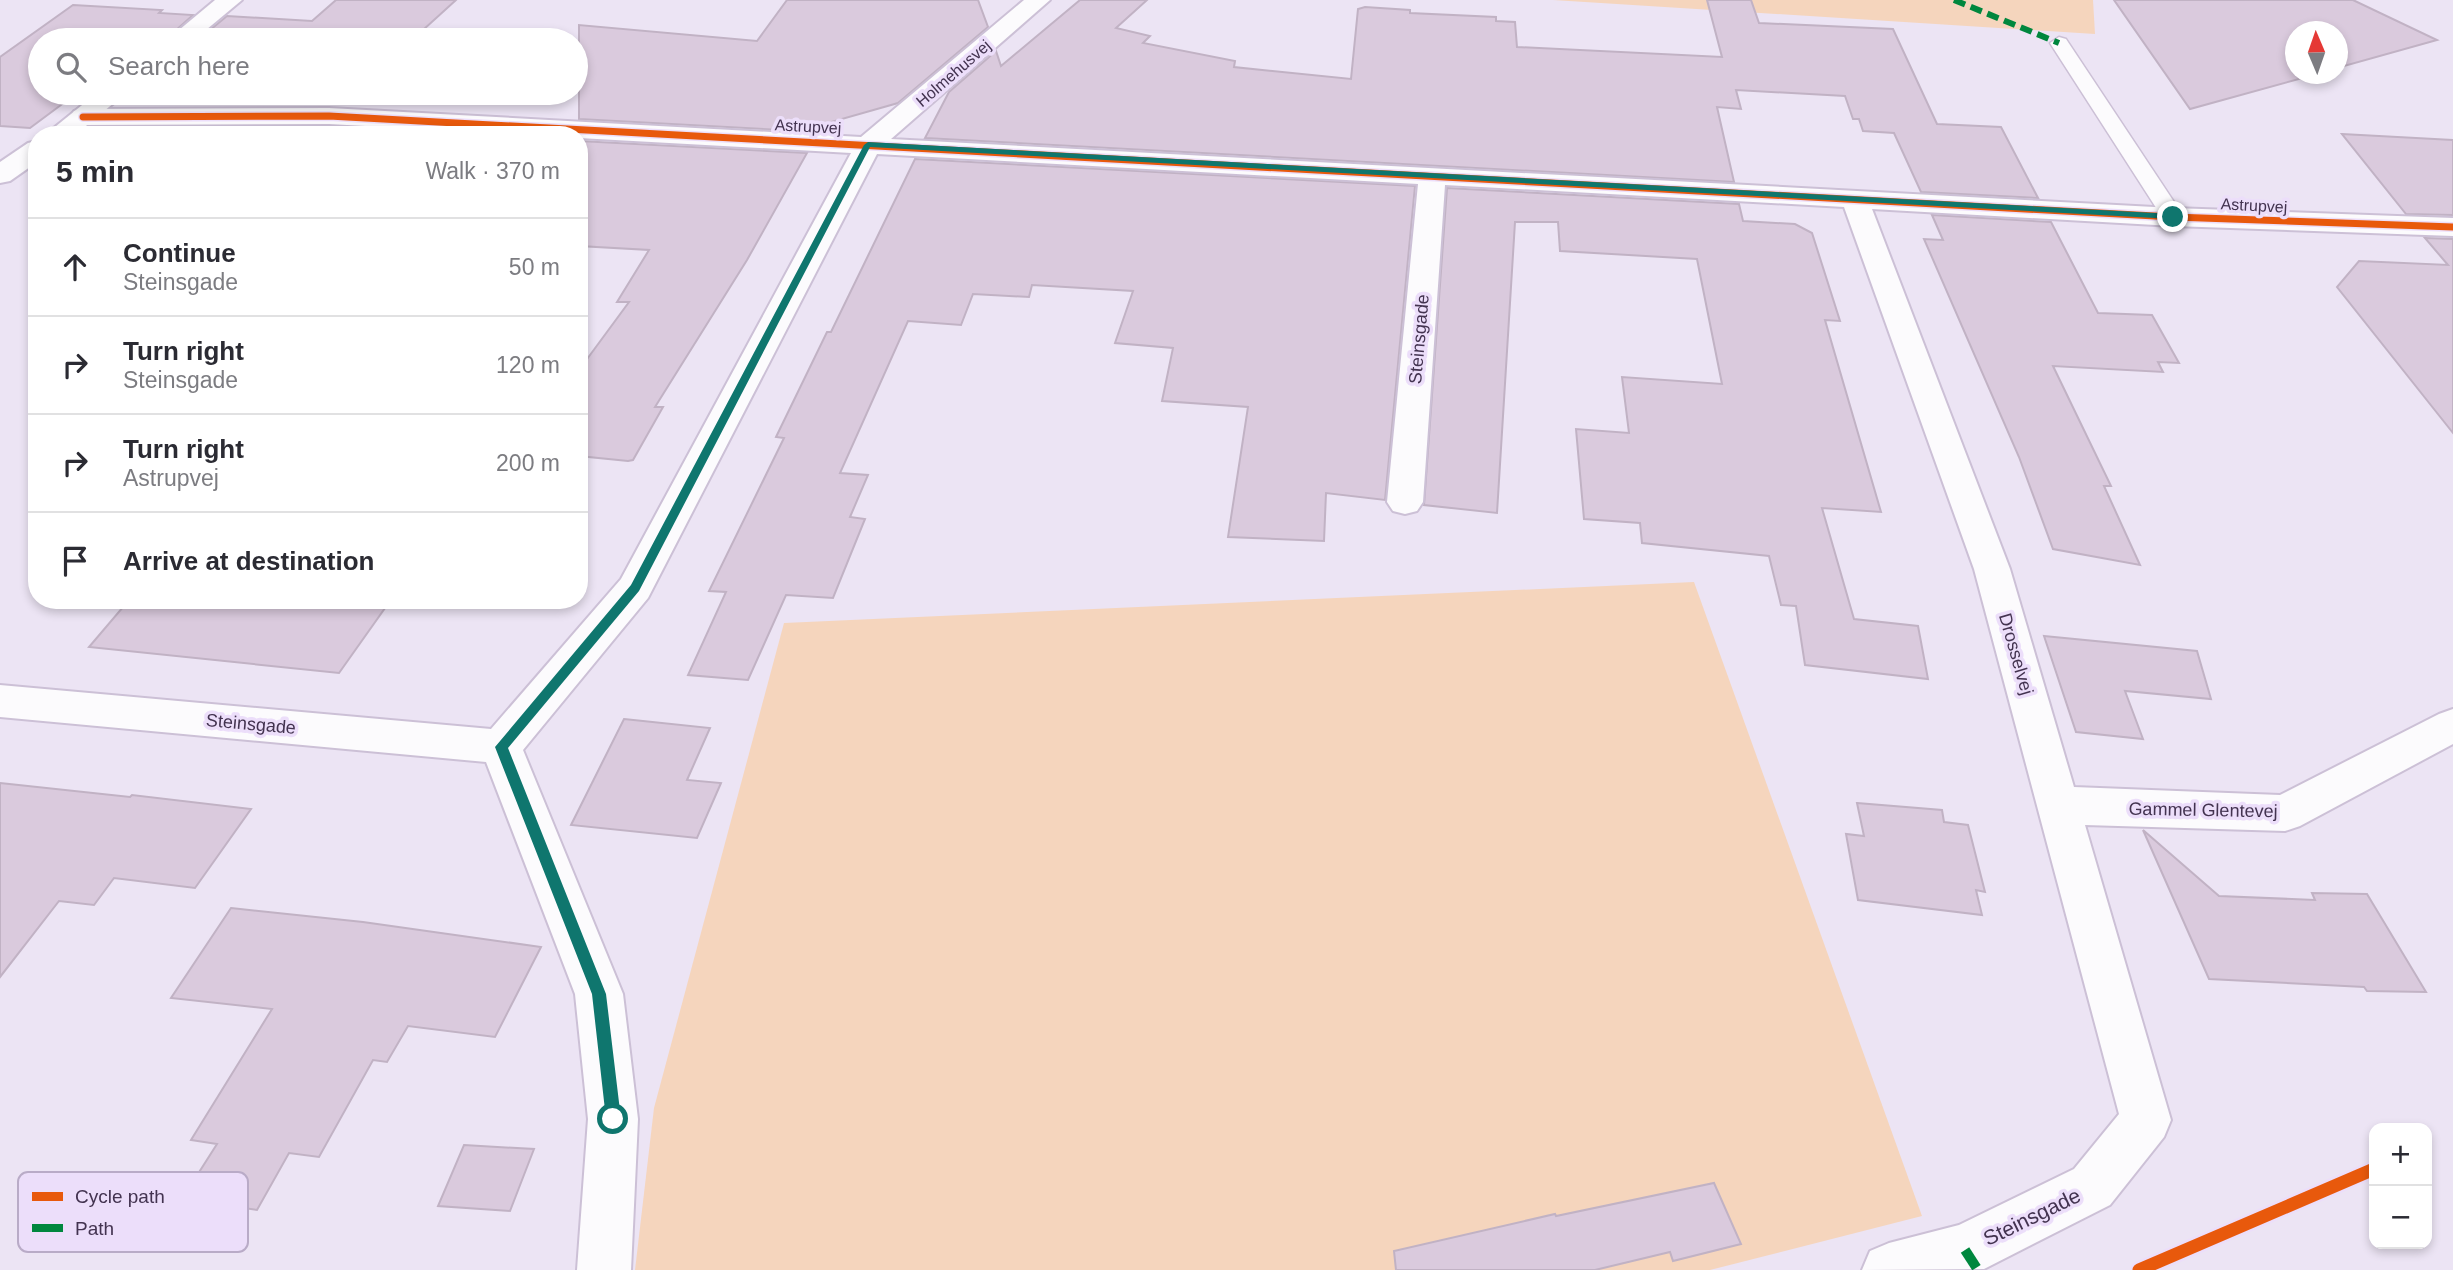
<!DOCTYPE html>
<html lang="en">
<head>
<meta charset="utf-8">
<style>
  :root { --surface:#fff; --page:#f7f7f7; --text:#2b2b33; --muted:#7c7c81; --line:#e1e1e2 }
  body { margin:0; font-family:Helvetica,sans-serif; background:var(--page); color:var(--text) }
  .controls { position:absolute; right:21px; bottom:21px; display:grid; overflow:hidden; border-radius:14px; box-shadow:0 4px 10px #0003 }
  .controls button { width:63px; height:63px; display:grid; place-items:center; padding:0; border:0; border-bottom:2px solid var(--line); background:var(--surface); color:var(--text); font:35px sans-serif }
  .compass { position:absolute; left:2285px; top:21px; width:63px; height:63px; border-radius:50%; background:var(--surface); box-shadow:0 4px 10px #0003; rotate:358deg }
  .stop { position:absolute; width:21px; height:21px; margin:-16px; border:5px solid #0f766e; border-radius:50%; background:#fff }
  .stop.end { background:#0f766e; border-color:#fff; box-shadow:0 2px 7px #0008 }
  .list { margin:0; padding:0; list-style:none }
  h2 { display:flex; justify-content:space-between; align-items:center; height:91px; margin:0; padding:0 28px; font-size:30px }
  h2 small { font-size:23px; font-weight:400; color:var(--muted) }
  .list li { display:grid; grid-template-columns:46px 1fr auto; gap:21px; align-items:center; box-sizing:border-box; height:98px; padding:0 28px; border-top:2px solid var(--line) }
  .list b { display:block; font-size:26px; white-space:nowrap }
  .list p { margin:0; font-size:23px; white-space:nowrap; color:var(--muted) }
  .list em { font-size:23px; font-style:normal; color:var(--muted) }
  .icon { flex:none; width:38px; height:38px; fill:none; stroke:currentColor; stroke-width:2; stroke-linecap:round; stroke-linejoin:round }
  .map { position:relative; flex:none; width:2453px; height:1270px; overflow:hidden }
  .search { position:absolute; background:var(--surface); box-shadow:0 4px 10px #0003; left:28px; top:28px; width:560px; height:77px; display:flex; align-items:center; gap:18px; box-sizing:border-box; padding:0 24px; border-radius:38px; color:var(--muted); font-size:26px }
  .panel { position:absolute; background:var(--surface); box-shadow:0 4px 10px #0003; left:28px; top:126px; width:560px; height:483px; border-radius:28px }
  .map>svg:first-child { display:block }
  .green { fill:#f5d5bd }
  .building { fill:#dacadd; stroke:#c1b2c4; stroke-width:2 }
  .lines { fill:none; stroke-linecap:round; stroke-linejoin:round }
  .lane-casing { stroke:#ccc0d6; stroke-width:3 }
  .street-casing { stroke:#ccc0d6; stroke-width:4 }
  .secondary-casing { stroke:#ccc0d6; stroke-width:4 }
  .lane { fill:#fcfbfd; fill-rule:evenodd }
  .street { fill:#fcfbfd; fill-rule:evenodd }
  .secondary { fill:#fcfbfd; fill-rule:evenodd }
  .quiet-far1 { stroke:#00873e; stroke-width:6; stroke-dasharray:12 6; stroke-linecap:butt }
  .quiet { stroke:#00873e; stroke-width:10; stroke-dasharray:21 10; stroke-linecap:butt }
  .cycleway-far1-casing { stroke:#ecdefa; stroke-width:10 }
  .cycleway-casing { stroke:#ecdefa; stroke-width:18 }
  .cycleway-far1 { stroke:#e8590c; stroke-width:7 }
  .cycleway { stroke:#e8590c; stroke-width:13 }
  .route { fill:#0f766e }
  .labels { text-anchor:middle; stroke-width:7; stroke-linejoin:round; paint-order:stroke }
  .far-street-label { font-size:16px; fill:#433350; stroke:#ecdefa }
  .street-label { font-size:18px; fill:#433350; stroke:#ecdefa }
  .near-street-label { font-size:21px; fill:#433350; stroke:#ecdefa }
  .key { fill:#ecdefa; stroke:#b9abc7; stroke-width:2 }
  .key-label { font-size:19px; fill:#433350 }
</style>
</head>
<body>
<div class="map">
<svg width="2453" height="1270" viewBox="0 0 2453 1270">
  <rect width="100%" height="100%" fill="#ece4f4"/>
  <!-- green -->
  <g class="green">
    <path d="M1553 0H2093L2095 34Z"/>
    <path d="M1694 582 1922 1216 1710 1270H635L654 1108 784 623Z"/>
  </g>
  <!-- building -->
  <g class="building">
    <path d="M336 0H456L412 40H198L227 16 312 21Z"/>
    <path d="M787 0H978L988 27 898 103 824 124 819 132 579 119V25L757 41Z"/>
    <path d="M1080 0H1147L1116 28 1150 36 1143 43 1235 61 1234 67 1351 79 1358 9 1365 7 1410 10V13L1496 17V21L1515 22 1517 47 1722 57 1707 0H1751L1759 23 1893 29 1937 124 2001 127 2038 198 1921 192 1894 133 1863 131 1859 119H1853L1845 96 1736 90 1741 109 1717 107 1734 182 925 138 949 92 996 51 1001 66Z"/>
    <path d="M2114 0H2353L2437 40 2337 68V32H2295V74H2317L2190 109Z"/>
    <path d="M73 5 162 10 159 13 193 15 165 40H157V31L145 40H40V93H77L30 128 0 126V57Z"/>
    <path d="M2342 134 2453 140V215L2406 214Z"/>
    <path d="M579 141 807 153 747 260 655 407H663L633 460 628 461 579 456V370L629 302H617L649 250 579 246Z"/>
    <path d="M915 159 1415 186 1385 500 1326 493 1324 541 1228 537 1248 407 1162 401 1173 348 1115 343 1133 291 1032 285 1029 297 973 294 961 325 908 321 840 473 868 475 850 517 865 519 833 598 786 595 748 680 688 675 726 592 709 591 784 438 776 437 827 332H831Z"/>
    <path d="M1447 188 1739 204 1743 221 1795 224 1812 233 1840 321 1825 320 1881 512 1822 508 1854 619 1918 626 1928 679 1805 665 1796 606 1781 605 1769 556 1642 543 1640 523 1584 519 1576 429 1629 433 1622 377 1722 384 1697 259 1560 251 1558 222H1515L1497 513 1424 505Z"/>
    <path d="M1932 215 2051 222 2098 313 2152 315 2179 363 2158 362 2163 372 2053 366 2111 486H2104L2140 565 2053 549 2019 457 1924 239 1943 240Z"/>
    <path d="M2425 238 2453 239V433L2337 287 2359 261 2448 265Z"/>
    <path d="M129 600H307L385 608 339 673 89 647Z"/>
    <path d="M2044 636 2197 651 2211 699 2125 691 2143 739 2076 732Z"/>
    <path d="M624 719 710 728 687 780 721 783 697 838 571 825Z"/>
    <path d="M0 783 130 797 132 795 251 809 195 888 114 878 94 905 59 901 0 977Z"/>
    <path d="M1857 803 1942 810 1944 822 1968 825 1985 892 1976 890 1982 915 1858 900 1846 834 1864 836Z"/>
    <path d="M2143 830 2219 896 2315 900 2312 893 2367 894 2426 992 2367 991 2364 987 2209 979Z"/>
    <path d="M231 908 363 922 541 947 495 1037 408 1026 387 1062 373 1060 319 1157 289 1153 257 1210 182 1199 217 1144 191 1140 272 1009 171 998Z"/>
    <path d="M464 1145 534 1149 510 1211 438 1206Z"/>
    <path d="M1714 1183 1741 1244 1673 1261 1670 1252 1595 1270H1396L1394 1251 1555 1214 1556 1216Z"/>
  </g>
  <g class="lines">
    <!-- lane casing -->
    <g class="lane-casing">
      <path id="lane" d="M2059 37 2066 39 2184 217 2181 222H2165L2162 217 2050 43Z"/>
    </g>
    <!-- street casing -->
    <g class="street-casing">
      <path id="street" d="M1024 0H1050L891 139 2173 208 2453 218V236L2173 226 1872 209 2010 569 2074 787 2280 795 2439 714 2453 709V744L2300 826 2285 831 2085 825 2171 1120 2164 1137 2110 1205 1984 1269 1862 1270 1870 1251 1889 1243 1959 1225 2074 1169 2119 1114 1974 569 1844 207 1445 185 1423 502 1417 511 1405 514 1393 511 1387 502 1418 184 877 154 648 598 523 750 623 994 638 1119 631 1270H577L588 1119 575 994 486 762 0 717V685L491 729 621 579 851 153 579 138V135H528L329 124 83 125 74 123 70 117 74 111 83 109 329 108 861 137Z"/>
    </g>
    <!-- secondary casing -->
    <g class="secondary-casing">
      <g id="secondary">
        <path d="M215 0H242L194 40H167Z"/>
        <path d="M97 93H126L75 135H45Z"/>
        <path d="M37 141V162L10 181 0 183V162L28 143Z"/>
      </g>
    </g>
    <!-- lane -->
    <use href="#lane" class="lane"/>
    <!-- street -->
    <use href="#street" class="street"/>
    <!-- secondary -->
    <use href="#secondary" class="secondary"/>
    <!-- quiet-far1 -->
    <path class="quiet-far1" d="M1954 0 2059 43"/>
    <!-- quiet -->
    <path class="quiet" d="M1965 1250 1978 1270"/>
    <!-- cycleway-far1 casing -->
    <g class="cycleway-far1-casing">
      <path id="cycleway-far1" d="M83 117 329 116 2173 217 2453 227"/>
    </g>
    <!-- cycleway casing -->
    <g class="cycleway-casing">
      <path id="cycleway" d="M2139 1270 2374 1169"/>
    </g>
    <!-- cycleway-far1 -->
    <use href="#cycleway-far1" class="cycleway-far1"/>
    <!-- cycleway -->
    <use href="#cycleway" class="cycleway"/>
  </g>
  <!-- route -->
  <path class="route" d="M868 142 2173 214 2177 217 2173 219 870 147 639 591 508 748 606 994 621 1119 619 1124 613 1126 608 1124 606 1119 592 994 495 747 631 585 864 145Z"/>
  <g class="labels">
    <!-- far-street labels -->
    <g class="far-street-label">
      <text transform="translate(953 73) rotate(-41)" y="6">Holmehusvej</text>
      <text transform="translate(808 126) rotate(3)" y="6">Astrupvej</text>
      <text transform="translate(2254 205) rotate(3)" y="6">Astrupvej</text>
    </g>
    <!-- street labels -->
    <g class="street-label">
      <text transform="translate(1419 339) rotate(-85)" y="6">Steinsgade</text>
      <text transform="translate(2016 654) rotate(74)" y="6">Drosselvej</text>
      <text transform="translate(251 724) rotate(5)" y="6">Steinsgade</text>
      <text transform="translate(2203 810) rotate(1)" y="6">Gammel Glentevej</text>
    </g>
    <!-- near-street labels -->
    <g class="near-street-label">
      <text transform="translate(2032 1217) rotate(-26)" y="7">Steinsgade</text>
    </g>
  </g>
  <!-- legend -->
  <rect x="18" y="1172" width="230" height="80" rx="10" class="key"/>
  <rect x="32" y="1192" width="31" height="9" fill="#e8590c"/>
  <rect x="32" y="1224" width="31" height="8" fill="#00873e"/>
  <g class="key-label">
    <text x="75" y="1203">Cycle path</text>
    <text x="75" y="1235">Path</text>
  </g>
</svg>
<div class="controls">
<button>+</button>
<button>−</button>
</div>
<svg class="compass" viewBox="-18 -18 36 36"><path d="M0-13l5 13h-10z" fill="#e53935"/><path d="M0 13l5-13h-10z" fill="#7c7c81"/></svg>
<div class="stop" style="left:613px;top:1119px"></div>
<div class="stop end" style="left:2173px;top:217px"></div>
<div class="search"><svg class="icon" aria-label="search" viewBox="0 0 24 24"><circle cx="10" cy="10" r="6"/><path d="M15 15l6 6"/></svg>Search here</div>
<section class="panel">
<h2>5 min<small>Walk · 370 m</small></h2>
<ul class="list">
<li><svg class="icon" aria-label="ahead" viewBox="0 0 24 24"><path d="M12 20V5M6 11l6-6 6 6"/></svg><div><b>Continue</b><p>Steinsgade</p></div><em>50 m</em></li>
<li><svg class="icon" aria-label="right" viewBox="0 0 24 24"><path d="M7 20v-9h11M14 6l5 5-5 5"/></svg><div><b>Turn right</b><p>Steinsgade</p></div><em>120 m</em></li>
<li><svg class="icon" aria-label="right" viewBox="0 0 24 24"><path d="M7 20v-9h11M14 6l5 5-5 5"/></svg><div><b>Turn right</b><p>Astrupvej</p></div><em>200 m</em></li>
<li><svg class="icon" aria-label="arrive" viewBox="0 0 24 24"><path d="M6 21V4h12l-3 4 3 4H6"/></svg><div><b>Arrive at destination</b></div></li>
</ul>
</section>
</div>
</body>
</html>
